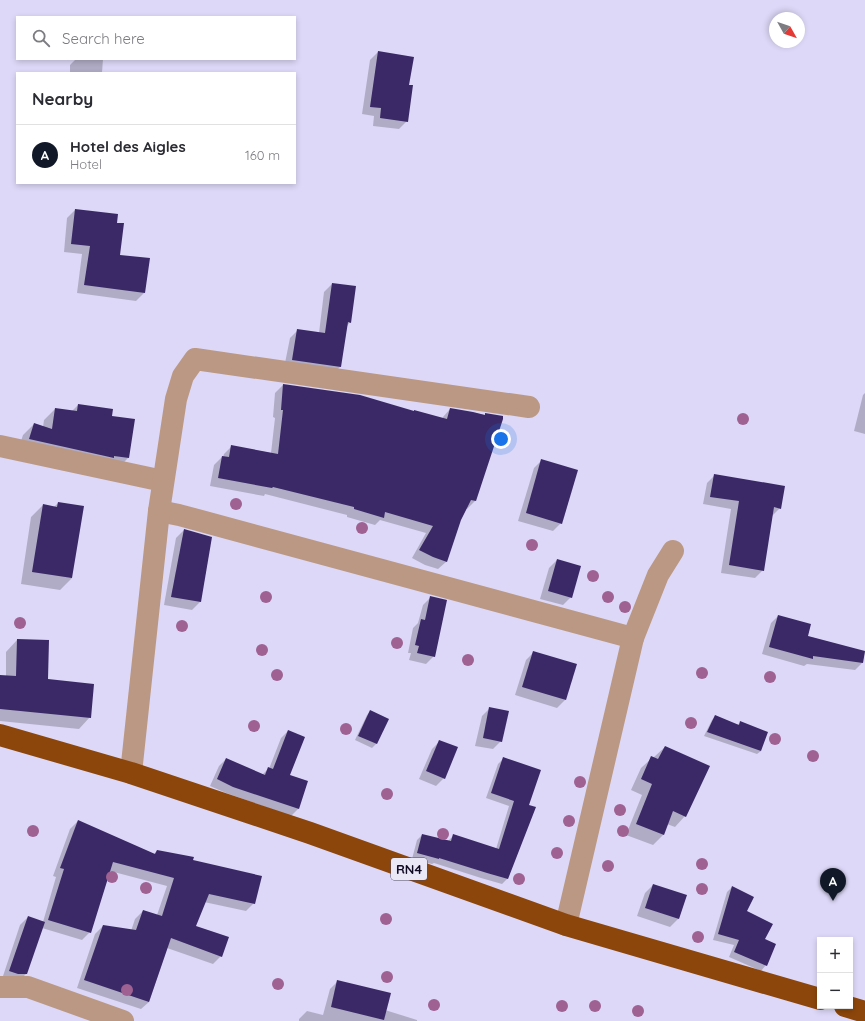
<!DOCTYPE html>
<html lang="en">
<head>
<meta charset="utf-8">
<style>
  :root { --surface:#fff; --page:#f2f2f3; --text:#2b2b33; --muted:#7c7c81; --line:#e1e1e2; --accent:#111827 }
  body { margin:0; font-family:Quicksand,sans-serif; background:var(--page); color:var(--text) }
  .controls { position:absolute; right:12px; bottom:12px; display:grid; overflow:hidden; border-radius:0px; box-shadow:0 2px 6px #0003 }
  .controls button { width:36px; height:36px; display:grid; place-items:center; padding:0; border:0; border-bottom:1px solid var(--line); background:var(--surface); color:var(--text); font:20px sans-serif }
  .compass { position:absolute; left:769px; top:12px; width:36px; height:36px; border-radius:50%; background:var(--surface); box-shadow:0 2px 6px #0003; rotate:130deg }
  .you { position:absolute; left:501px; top:439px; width:14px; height:14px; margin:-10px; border:3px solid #fff; border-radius:50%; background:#1a73e8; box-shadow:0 0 0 6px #1a73e833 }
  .badge { display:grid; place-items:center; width:26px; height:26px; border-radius:50%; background:var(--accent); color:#fff; font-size:13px; font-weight:700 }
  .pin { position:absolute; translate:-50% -33px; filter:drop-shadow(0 1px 2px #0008) }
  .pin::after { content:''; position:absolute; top:21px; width:14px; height:12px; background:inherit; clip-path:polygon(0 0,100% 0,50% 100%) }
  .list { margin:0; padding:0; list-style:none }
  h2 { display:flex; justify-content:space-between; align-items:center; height:52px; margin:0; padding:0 16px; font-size:17px }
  h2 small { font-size:13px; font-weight:400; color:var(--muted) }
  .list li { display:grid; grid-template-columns:26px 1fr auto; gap:12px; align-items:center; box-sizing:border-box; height:60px; padding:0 16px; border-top:1px solid var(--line) }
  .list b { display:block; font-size:15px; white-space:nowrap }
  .list p { margin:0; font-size:13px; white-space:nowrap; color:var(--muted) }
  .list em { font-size:13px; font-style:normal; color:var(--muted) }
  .icon { flex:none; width:22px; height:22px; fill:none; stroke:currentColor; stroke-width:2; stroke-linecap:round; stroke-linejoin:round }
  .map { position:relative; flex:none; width:865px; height:1021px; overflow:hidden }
  .search { position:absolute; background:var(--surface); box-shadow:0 2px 6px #0003; left:16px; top:16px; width:280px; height:44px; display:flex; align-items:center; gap:10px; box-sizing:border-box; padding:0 14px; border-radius:0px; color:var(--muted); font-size:15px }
  .panel { position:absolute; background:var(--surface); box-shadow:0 2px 6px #0003; left:16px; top:72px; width:280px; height:112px; border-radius:0px }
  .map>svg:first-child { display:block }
  .shadow { fill:#0003 }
  .building { fill:#3a2966 }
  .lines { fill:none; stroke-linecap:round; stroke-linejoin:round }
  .minor { stroke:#bb9883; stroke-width:22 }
  .highway { stroke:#8c460b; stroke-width:22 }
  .tree { fill:#9f6192 }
  .labels { text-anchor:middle; stroke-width:4; stroke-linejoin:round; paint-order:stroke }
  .shield { fill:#eae8f7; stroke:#524d63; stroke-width:1 }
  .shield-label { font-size:13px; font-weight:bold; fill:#110a23 }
</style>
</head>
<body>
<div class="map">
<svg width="865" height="1021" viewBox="0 0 865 1021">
  <rect width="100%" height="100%" fill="#ddd8f7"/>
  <!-- shadow -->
  <g class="shadow">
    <path d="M378 52 408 85 407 121 399 129 373 126 374 116 362 114 370 60Z"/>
    <path d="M76 59H103L102 73H70V65Z"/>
    <path d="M75 210 116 224 119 255 144 293 136 301 77 293 82 254 64 252 67 218Z"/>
    <path d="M332 284 350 322 347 326 340 367 332 375 284 368 290 338 298 330 319 333 324 292Z"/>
    <path d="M283 385 442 419 443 417 450 409 484 415 486 414 502 419 475 501 467 509 466 508 460 520 446 562 438 569 425 565 412 558 426 533 380 520 375 525 347 517V515L265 494 264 496 210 486 214 465 222 457H223L224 454 232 446 271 453 275 418 273 417 275 393Z"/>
    <path d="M865 393V434L854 431 863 395Z"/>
    <path d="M78 405 112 410 110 416 128 458 117 469 18 450 23 435 34 424 43 427 44 420 55 409 72 411Z"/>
    <path d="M542 460 561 523 553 531 518 521 534 468Z"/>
    <path d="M715 475 780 508 772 516 763 570 755 578 721 573 731 509 703 504 707 483Z"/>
    <path d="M58 503 72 578 60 590 21 584 31 517 43 505 54 507Z"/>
    <path d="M184 530 211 538 200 602 192 610 164 605 176 538Z"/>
    <path d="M557 560 571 597 563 605 540 599 549 568Z"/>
    <path d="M431 597 434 656 426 664 409 660 411 653H408L413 628 418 623 423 605Z"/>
    <path d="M778 616 807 636 865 652 862 663 855 670 807 664 804 666 762 654 771 623Z"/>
    <path d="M17 640 47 680 90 717 79 729 0 721V676H6V652Z"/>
    <path d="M534 652 565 700 557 708 515 695 526 660Z"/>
    <path d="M490 708 501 741 493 749 475 746 482 716Z"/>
    <path d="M371 711 388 719 376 744 372 748 355 740 367 715Z"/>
    <path d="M716 716 737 725 740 723 761 751 757 754 704 736 712 720Z"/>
    <path d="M288 731 289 776 307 782 298 809 291 816 226 793 210 786 219 766 226 759 262 775 268 769H269L281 738Z"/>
    <path d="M440 741 444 778 436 786 419 779 432 749Z"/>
    <path d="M665 747 685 816 675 827 667 824 663 835 653 845 626 835 642 795 631 790 641 768 652 758 654 757Z"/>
    <path d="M504 758 528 806 508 878 502 884 481 878 434 863 432 864 412 859 417 840 422 835 448 841 454 835 496 849 509 806 486 798 498 764Z"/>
    <path d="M78 821 154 854 157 851 192 861 254 903 246 911 204 902 195 926 221 956 213 964 167 948 149 1002 141 1009 77 988 95 934 103 926 131 931 135 919 143 911 157 915 167 886 110 871 90 932 82 940 42 928 26 974 18 982 2 979 20 925 28 917 43 922 56 877 53 876 70 829Z"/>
    <path d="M653 885 686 896 678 919 670 927 637 916 645 893Z"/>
    <path d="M732 887 746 911 763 940 766 965 761 971 729 957 734 945 713 940 727 892Z"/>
    <path d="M338 981 385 1010 417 1020V1021H299V1019L307 1011 323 1015 330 989Z"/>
  </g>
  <!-- building -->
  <g class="building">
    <path d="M378 51 414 57 409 85H413L408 122 380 118 381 108 370 107Z"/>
    <path d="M75 209 118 214 117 223H124L120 255 150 258 145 293 84 285 90 246 71 244Z"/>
    <path d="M332 283 356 286 351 323 348 322 341 367 292 360 297 329 325 333Z"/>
    <path d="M283 384 360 395 414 411V410L447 419 450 408 473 412 485 415V413L503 416V419L476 501 471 500 461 520 447 562 433 557 419 550 433 526 385 512 384 518 354 509V507L273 487 272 488 218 478 222 456 229 457 231 445 278 454 283 410H281Z"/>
    <path d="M78 404 113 409 112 416 135 419 129 458 114 456V458L29 439 34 423 52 429 55 408 77 411Z"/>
    <path d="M541 459 578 470 562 524 526 513Z"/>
    <path d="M714 474 785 486 781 509 774 507 764 571 729 565 739 501 710 497Z"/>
    <path d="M58 502 84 506 72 578 32 572 43 504 57 507Z"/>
    <path d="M184 529 212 537 201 602 171 597Z"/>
    <path d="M557 559 581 566 572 598 548 591Z"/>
    <path d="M430 596 447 600 435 657 417 653 419 646 415 645 421 619 425 620Z"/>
    <path d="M778 615 811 624 808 636 865 651 863 663 813 656V659L769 647Z"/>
    <path d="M17 639 49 640 48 679 94 684 91 718 0 709V675L16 676Z"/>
    <path d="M533 651 577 664 566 700 522 687Z"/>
    <path d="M489 707 509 711 502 742 483 738Z"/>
    <path d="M370 710 389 719 377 744 358 736Z"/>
    <path d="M715 715 739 725 740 721 768 732 761 751 707 732Z"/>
    <path d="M288 730 305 737 290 775 308 781 299 809 233 787 217 779 226 758 265 775 268 767 273 769Z"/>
    <path d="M439 740 458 747 445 779 426 771Z"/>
    <path d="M665 746 710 766 686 817 673 811 664 835 636 824 652 784 641 779 651 756 658 759Z"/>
    <path d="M503 757 541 770 529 805 536 807 508 879 487 873 439 858V859L417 853 422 834 451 841 453 834 499 849 514 801 491 793Z"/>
    <path d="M78 820 155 854 157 850 194 857 193 860 262 876 255 904 209 894 196 926 229 937 222 957 171 938 149 1002 84 980 103 925 136 930 143 910 162 916 174 878 113 862 91 933 48 920 64 869 60 868Z"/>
    <path d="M653 884 687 895 679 919 645 908Z"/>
    <path d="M732 886 754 897 747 911 773 924 765 939 776 944 767 966 734 952 739 940 718 934Z"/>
    <path d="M28 916 45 922 27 974H18L9 971Z"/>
    <path d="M337 980 391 993 384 1020 331 1007Z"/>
  </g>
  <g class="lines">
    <!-- minor -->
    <g class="minor">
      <path d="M0 446 163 481"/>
      <path d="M159 511 179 515 633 638"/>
      <path d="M131 773 159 511 176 399 183 376 195 359 529 407"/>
      <path d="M566 925 633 638 658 575 673 551"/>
      <path d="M0 987H28L123 1021"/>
    </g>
    <!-- highway -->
    <g class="highway">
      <path d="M0 735 131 773 310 833 566 925 820 999"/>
      <path d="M845 1006 865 1012"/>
    </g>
  </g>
  <!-- trees -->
  <g class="tree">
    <circle cx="743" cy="419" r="6"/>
    <circle cx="236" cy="504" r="6"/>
    <circle cx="362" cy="528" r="6"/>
    <circle cx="532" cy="545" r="6"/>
    <circle cx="593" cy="576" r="6"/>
    <circle cx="266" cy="597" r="6"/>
    <circle cx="608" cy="597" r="6"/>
    <circle cx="625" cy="607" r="6"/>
    <circle cx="20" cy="623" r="6"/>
    <circle cx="182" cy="626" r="6"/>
    <circle cx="397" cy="643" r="6"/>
    <circle cx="262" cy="650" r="6"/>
    <circle cx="468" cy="660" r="6"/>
    <circle cx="702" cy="673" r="6"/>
    <circle cx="277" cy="675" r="6"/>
    <circle cx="770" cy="677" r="6"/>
    <circle cx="691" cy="723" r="6"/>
    <circle cx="254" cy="726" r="6"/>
    <circle cx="346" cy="729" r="6"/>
    <circle cx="775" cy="739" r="6"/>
    <circle cx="813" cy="756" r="6"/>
    <circle cx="580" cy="782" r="6"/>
    <circle cx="387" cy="794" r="6"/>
    <circle cx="620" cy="810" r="6"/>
    <circle cx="569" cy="821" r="6"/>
    <circle cx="33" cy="831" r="6"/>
    <circle cx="623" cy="831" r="6"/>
    <circle cx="443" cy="834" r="6"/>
    <circle cx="557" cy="853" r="6"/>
    <circle cx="702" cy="864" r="6"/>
    <circle cx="608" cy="866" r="6"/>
    <circle cx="112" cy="877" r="6"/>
    <circle cx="519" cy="879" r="6"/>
    <circle cx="146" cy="888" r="6"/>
    <circle cx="702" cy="889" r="6"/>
    <circle cx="386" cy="919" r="6"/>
    <circle cx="698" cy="937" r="6"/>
    <circle cx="387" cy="977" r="6"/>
    <circle cx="278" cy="984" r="6"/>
    <circle cx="127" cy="990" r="6"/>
    <circle cx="434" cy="1005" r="6"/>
    <circle cx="562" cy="1006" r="6"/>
    <circle cx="595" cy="1006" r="6"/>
    <circle cx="638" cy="1011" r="6"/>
  </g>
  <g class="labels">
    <!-- shield labels -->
    <rect class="shield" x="391" y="858" width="36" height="22" rx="3"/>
    <g class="shield-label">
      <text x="409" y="874">RN4</text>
    </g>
  </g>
</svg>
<div class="controls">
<button>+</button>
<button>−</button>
</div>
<svg class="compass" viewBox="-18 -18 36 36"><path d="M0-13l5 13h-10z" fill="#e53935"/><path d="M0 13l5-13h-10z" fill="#7c7c81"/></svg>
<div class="you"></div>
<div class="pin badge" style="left:833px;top:901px">A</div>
<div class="search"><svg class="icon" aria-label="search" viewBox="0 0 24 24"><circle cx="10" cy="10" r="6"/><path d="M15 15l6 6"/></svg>Search here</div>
<section class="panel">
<h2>Nearby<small></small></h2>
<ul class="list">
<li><span class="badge">A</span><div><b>Hotel des Aigles</b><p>Hotel</p></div><em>160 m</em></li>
</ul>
</section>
</div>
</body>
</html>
